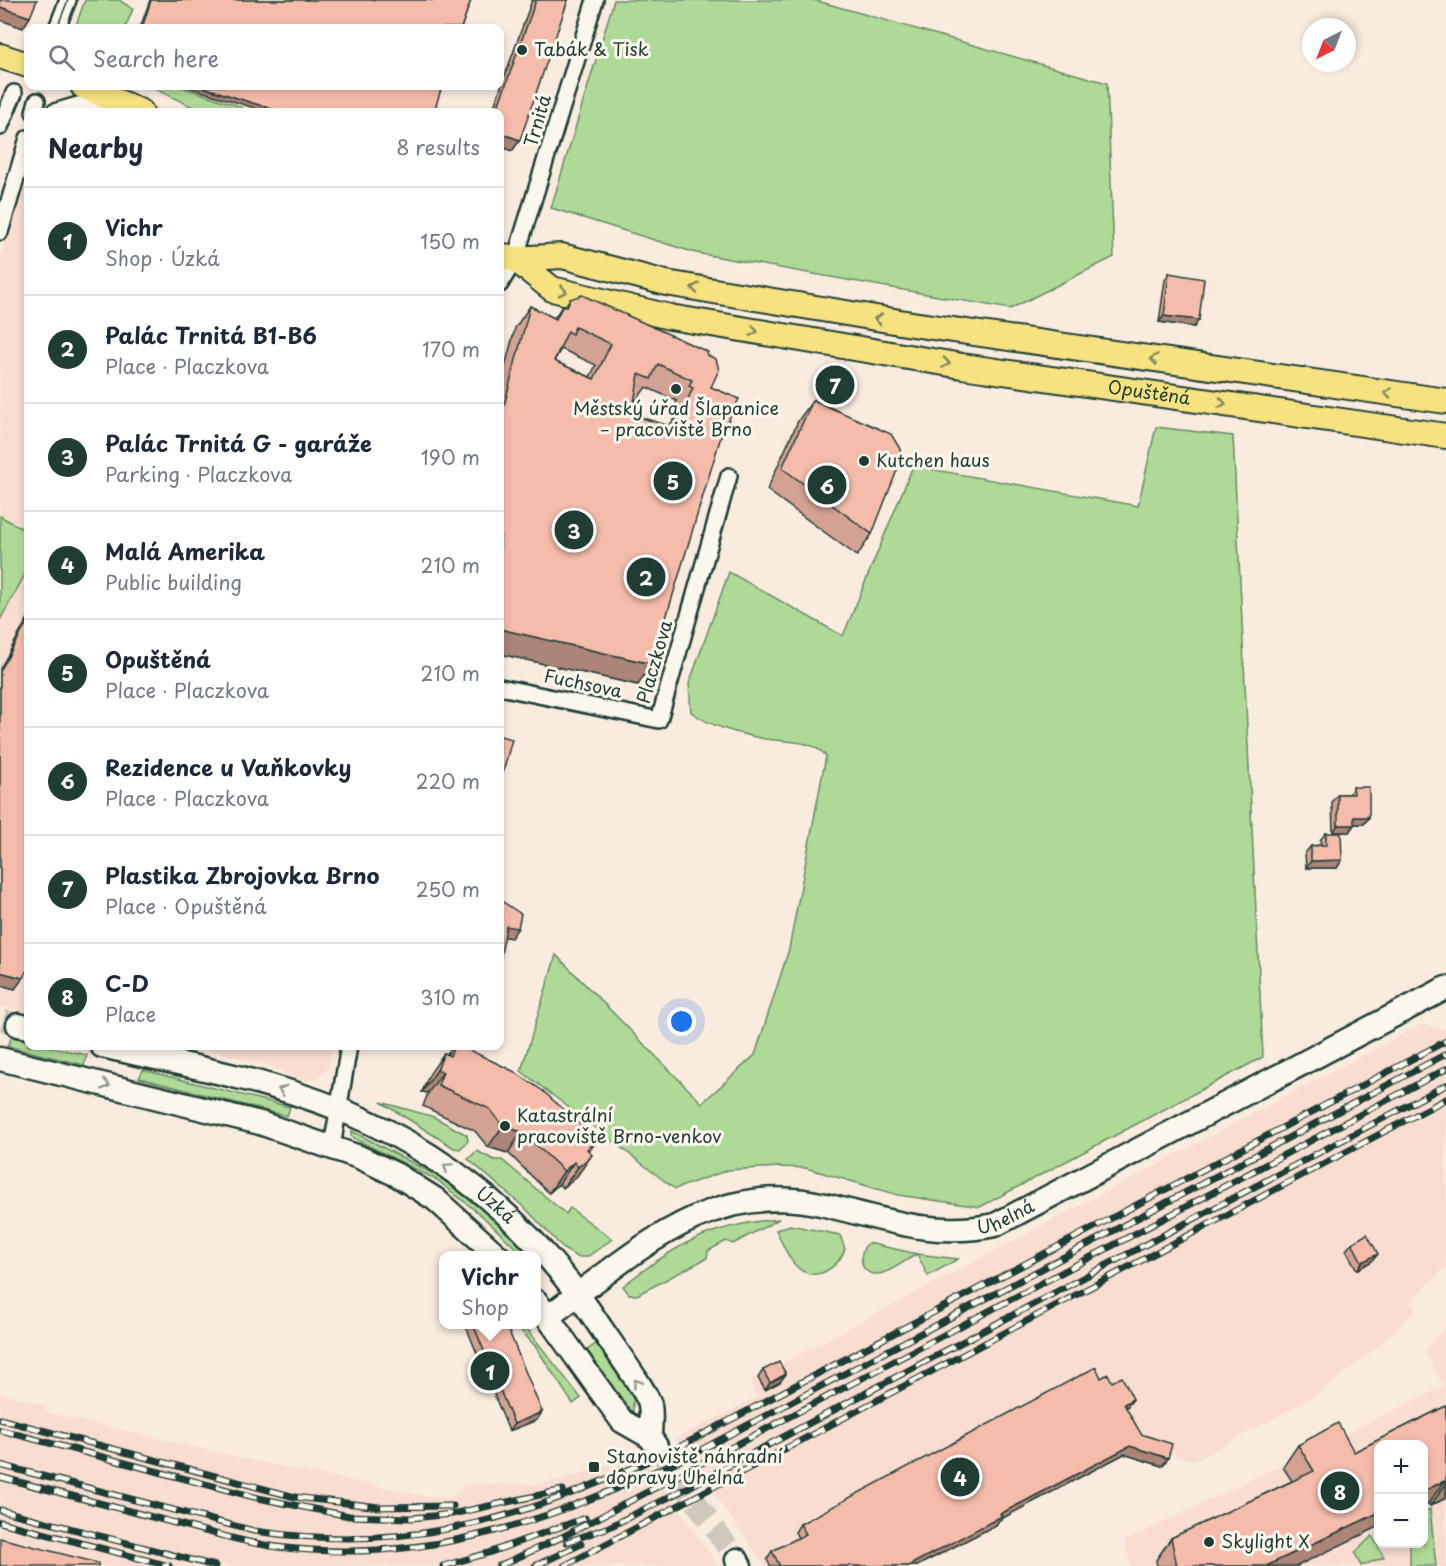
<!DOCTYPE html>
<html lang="en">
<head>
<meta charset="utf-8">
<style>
  :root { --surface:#fff; --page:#f2f2f3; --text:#1f2937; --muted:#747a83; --line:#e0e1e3; --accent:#1f3d34 }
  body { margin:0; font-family:"Playpen Sans",sans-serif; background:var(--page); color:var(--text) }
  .controls { position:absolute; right:18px; bottom:18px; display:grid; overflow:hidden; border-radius:12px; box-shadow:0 3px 9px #0003 }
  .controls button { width:54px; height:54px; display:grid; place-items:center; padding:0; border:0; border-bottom:2px solid var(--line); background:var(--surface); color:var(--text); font:30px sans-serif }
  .compass { position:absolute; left:1302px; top:18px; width:54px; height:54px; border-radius:50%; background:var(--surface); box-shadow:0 3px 9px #0003; rotate:222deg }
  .you { position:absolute; left:682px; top:1022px; width:21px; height:21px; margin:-15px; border:4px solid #fff; border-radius:50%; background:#1a73e8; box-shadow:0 0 0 9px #1a73e833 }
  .badge { display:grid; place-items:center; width:39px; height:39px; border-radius:50%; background:var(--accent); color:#fff; font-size:20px; font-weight:700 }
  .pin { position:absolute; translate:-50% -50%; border:3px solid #fff; box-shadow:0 2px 6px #0006 }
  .popup { position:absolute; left:439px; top:1251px; width:102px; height:78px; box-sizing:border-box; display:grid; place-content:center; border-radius:12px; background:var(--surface); filter:drop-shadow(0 2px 4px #0005); font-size:20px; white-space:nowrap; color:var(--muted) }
  .popup b { font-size:22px; color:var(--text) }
  .popup::after { content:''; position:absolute; left:50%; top:100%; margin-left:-12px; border:12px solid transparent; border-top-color:var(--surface) }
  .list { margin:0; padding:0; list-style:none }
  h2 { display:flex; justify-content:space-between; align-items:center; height:78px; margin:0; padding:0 24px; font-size:26px }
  h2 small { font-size:20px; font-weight:400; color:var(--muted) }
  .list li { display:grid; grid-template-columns:39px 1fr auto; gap:18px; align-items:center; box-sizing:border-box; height:108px; padding:0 24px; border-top:2px solid var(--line) }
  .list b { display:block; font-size:22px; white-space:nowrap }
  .list p { margin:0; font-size:20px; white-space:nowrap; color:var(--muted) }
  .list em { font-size:20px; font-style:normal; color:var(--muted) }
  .icon { flex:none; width:33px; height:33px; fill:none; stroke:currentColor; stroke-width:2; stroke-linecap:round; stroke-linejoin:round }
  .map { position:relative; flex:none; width:1446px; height:1566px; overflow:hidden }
  .search { position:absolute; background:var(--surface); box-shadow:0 3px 9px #0003; left:24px; top:24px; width:480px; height:66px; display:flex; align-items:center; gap:15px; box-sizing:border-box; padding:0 21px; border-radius:12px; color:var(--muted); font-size:22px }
  .panel { position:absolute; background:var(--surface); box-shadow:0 3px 9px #0003; left:24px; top:108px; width:480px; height:942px; border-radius:12px }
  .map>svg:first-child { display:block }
  .built { fill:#f8ddd0; fill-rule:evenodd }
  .green { fill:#aed997; stroke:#668b66; stroke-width:1.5 }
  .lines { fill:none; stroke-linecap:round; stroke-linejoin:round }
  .secondary-tunnel { stroke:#cec8bd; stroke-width:22; stroke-dasharray:22 11; stroke-linecap:butt }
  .minor-casing { stroke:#1f3d34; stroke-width:20 }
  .secondary-casing { stroke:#1f3d34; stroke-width:27 }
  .primary-casing { stroke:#1f3d34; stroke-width:28 }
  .minor { stroke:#fbf7ec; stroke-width:15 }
  .secondary { stroke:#fbf7ec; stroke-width:22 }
  .primary { stroke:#f7e281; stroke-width:24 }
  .tram { stroke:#1f3d34; stroke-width:1.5 }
  .rail-casing { stroke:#1f3d34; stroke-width:7 }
  .rail { stroke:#fbf7ec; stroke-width:4.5; stroke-dasharray:14; stroke-linecap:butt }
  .wall { fill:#d3a294; stroke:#1f3d34; stroke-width:1.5; fill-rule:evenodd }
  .shaded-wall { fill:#ac8478; stroke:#1f3d34; stroke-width:1.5 }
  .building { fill:#f5bcac; stroke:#1f3d34; stroke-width:1.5; fill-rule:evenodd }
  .oneway { stroke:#808757 }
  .oneway2 { stroke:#8d9a90 }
  .poi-dot { fill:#1f3d34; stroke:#fbf7ec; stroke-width:2 }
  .labels { text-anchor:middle; stroke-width:6; stroke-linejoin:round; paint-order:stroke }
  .poi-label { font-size:18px; fill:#1f3d34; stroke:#fbf7ec; text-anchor:start }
  .street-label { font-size:18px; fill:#1f3d34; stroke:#fbf7ec }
</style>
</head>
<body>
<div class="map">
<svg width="1446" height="1566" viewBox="0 0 1446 1566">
  <rect width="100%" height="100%" fill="#faebdf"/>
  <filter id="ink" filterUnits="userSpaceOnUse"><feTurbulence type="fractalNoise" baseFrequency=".0167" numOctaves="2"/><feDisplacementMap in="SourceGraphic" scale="12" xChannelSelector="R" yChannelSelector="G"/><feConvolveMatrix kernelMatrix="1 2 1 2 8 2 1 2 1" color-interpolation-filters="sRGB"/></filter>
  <g filter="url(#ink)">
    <!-- built -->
    <g class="built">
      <path d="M28 150V1013L0 1006V261L13 197Z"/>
      <path d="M1422 1024 1446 1030V1267L1409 1302 1416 1310 1376 1348 1323 1390 1286 1412 1194 1461 1137 1441 902 1566H765L676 1439 757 1397 750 1381Z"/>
      <path d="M195 1046H333L327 1070 316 1078 301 1082 273 1067Z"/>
      <path d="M1446 1325V1566H1131L1125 1541 1444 1386 1425 1351ZM1378 1444H1424V1544H1378Z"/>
      <path d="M0 1393 46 1405 45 1412 241 1458 435 1498H451L465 1484H537L560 1480 641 1455 718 1566H0Z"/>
    </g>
    <!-- green -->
    <g class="green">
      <path d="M85 0H119L133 9 125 28H75Z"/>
      <path d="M614 0H814L1107 83 1114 257 1010 309 696 253 551 208Z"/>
      <path d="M149 86H179L242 107 244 112H203Z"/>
      <path d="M1156 427 1233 436 1263 1057 980 1207 898 1195 806 1168 778 1167 728 1170 675 1189 521 1071 556 955 702 1103 755 1055 789 949 826 756C812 739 785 742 765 739 740 734 711 727 691 712L689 684 729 572 843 636 913 466 1138 506Z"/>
      <path d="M0 516 28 532V569L0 620Z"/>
      <path d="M12 1037 28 1041V1046H47L87 1055 84 1065 7 1046Z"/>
      <path d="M143 1070 290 1107 287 1116 139 1078Z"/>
      <path d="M381 1102 434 1117 467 1135 468 1141 460 1149 454 1148Z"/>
      <path d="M352 1131 439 1177 486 1212 531 1255H523L482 1216 437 1180 359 1141 351 1136Z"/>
      <path d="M477 1151 494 1160H502L566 1214 570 1208 612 1239 587 1257H577L565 1250 526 1209 468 1159Z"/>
      <path d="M779 1219 733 1244 726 1241 708 1251 707 1258 637 1295 629 1294 623 1286C676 1244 710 1225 779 1219Z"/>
      <path d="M790 1225 840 1235 845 1249C838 1268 815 1284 797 1267 787 1258 782 1242 776 1230Z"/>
      <path d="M868 1243 917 1254 958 1259 928 1276 917 1254C906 1260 890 1273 878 1274 859 1275 857 1253 868 1243Z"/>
      <path d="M516 1325H524L581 1398 573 1404 535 1346Z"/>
      <path d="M600 1341 629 1389 633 1397V1411L628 1410 587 1350Z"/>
      <path d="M1430 1509 1436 1566H1410V1544H1424V1512Z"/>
      <path d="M1372 1536 1384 1557 1361 1566 1355 1553Z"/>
    </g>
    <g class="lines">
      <!-- secondary-tunnel -->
      <g class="secondary-tunnel">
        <path d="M3 1020 18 1025"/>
        <path d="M657 1448 737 1560"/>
      </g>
      <!-- minor casing -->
      <g class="minor-casing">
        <g id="minor">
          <path d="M57 28 68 0"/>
          <path d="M34 112 37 101"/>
          <path d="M54 112 78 105 113 101"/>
          <path d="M0 127 14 93"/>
          <path d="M0 232 28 138"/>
          <path d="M500 284 515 259 595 0"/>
          <path d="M500 687 659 720 729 476"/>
          <path d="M332 1147 349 1046"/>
        </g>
      </g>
      <!-- secondary casing -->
      <g class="secondary-casing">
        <g id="secondary">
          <path d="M18 1025 28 1027"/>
          <path id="s1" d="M102 1046C181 1064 263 1079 339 1109 448 1153 535 1227 599 1325 608 1339 649 1395 650 1405 652 1415 650 1427 650 1437"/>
          <path d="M0 1059 260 1123 359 1157 397 1175 435 1199 498 1256"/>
          <path d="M536 1301 622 1421 650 1437 656 1446"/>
          <path id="s2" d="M549 1316C633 1255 710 1177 825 1205 885 1219 931 1238 995 1225L1446 988"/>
          <path d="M737 1560 740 1566"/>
        </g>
      </g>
      <!-- primary casing -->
      <g class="primary-casing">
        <g id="primary">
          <path d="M0 56 28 65"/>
          <path d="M83 86 141 112"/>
          <path d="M500 255 515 259 562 256 666 283 912 324 1446 401"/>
          <path id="s3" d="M515 259 552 289 670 317 962 366 1446 436"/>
        </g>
      </g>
      <!-- minor -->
      <use href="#minor" class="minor"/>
      <!-- secondary -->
      <use href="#secondary" class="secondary"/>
      <!-- primary -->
      <use href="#primary" class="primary"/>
      <!-- tram -->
      <path class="tram" d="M57 28 68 0"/>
      <!-- rail casing -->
      <g class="rail-casing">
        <g id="rail">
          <path d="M0 1419 295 1497 379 1507 453 1506"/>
          <path d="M0 1430 258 1498 349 1516 412 1518 452 1514 563 1490"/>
          <path d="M0 1465 254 1531C421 1555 533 1515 681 1446L1446 1041"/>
          <path d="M0 1477C57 1492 114 1507 171 1522 206 1531 241 1542 277 1547 433 1566 557 1518 695 1453L1446 1054"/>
          <path d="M0 1510 215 1566"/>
          <path d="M0 1522 169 1566"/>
          <path d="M567 1542 609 1527 689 1487 1446 1085"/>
          <path d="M443 1566 488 1553 585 1518"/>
          <path d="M499 1566 564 1536 1446 1069"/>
          <path d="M535 1566 581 1544"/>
          <path d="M564 1566 1446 1099"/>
        </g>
      </g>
      <!-- rail -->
      <use href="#rail" class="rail"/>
    </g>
    <!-- wall -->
    <g class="wall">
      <path d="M150 0H471L461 28H140Z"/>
      <path d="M532 0H568L512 151 500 146V112H492Z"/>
      <path d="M1169 273 1194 327 1159 322 1165 280Z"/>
      <path d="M570 299 707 355 711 387 722 433 638 685 500 654V386L515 328 530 306 554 318 563 305 565 306ZM561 349 596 365 590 377 554 361ZM646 387 677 401 674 407 678 409 674 419 669 426 642 418 633 408 635 400 636 401Z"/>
      <path d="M813 400 872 534 857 556 767 490 798 421Z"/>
      <path d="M28 618V968L15 989 0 985V669Z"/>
      <path d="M1353 787 1369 817 1364 824H1354L1349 832H1333L1332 801 1338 794H1349Z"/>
      <path d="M1326 833 1342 860 1337 868H1306L1305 853 1311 846 1321 845 1320 840Z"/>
      <path d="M453 1046H461L589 1152 577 1176 563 1188 559 1184 549 1193 508 1153 488 1147 475 1131 423 1106 428 1093 422 1092 429 1075 444 1053 447 1054Z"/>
      <path d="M1352 1243 1372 1261 1357 1270 1346 1250Z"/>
      <path d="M465 1324H506L537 1420 509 1431Z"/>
      <path d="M763 1370 780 1382 765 1390 758 1378Z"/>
      <path d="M1101 1378 1112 1382 1133 1399 1126 1408 1141 1434 1168 1458 1162 1466 1124 1454 999 1520 996 1525 917 1566H770L767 1559 772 1551 798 1538 795 1532 800 1524Z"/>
      <path d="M1446 1406V1498L1430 1506 1429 1503 1424 1506V1444L1297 1566H1157L1156 1560 1171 1538 1292 1481 1283 1467 1298 1445 1354 1452Z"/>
    </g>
    <!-- shaded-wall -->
    <g class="shaded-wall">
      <path d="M0 7 30 17 23 28 0 20Z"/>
      <path d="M185 86H200L281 112H267Z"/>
      <path d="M500 133 520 140 512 151 500 146Z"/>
      <path d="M1164 316 1199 320 1194 327 1159 322Z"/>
      <path d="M500 629 652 664 638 685 500 654Z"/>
      <path d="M1354 817H1369L1364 824H1349Z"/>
      <path d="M1338 825H1354L1349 832H1333Z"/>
      <path d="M1342 860 1337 868H1306L1311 861Z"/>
      <path d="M506 926 518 928 511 938 500 936Z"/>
      <path d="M0 972 23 978 15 989 0 985Z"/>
      <path d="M437 1070 443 1072 428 1093 422 1092Z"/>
      <path d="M503 1126 522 1132 508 1153 488 1147Z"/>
      <path d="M597 1140 582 1162 587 1149Z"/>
      <path d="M592 1155 577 1176 563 1188 578 1167Z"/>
      <path d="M574 1162 559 1184 549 1193 564 1171Z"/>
      <path d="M1378 1254 1372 1261 1357 1270 1362 1262Z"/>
      <path d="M786 1374 780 1382 765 1390 770 1383Z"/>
      <path d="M1133 1399 1127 1407 1119 1412 1124 1404Z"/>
      <path d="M542 1412 537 1420 509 1431 514 1424Z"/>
      <path d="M1130 1446 1168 1458 1162 1466 1124 1454 999 1520 996 1525 917 1566H908L1000 1514Z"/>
      <path d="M1444 1481 1429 1503 1424 1506V1491Z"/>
      <path d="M1446 1484V1498L1430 1506 1445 1485Z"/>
      <path d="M1378 1513V1527L1297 1566H1266Z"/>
    </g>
    <!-- building -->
    <g class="building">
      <path d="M0 0H37L30 17 0 7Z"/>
      <path d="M151 0H471L461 28H142Z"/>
      <path d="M536 0H568L520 140 500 133V112H496Z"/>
      <path d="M200 86H442L434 112H281Z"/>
      <path d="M1169 273 1204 279 1199 320 1164 316Z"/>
      <path d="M582 295 708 352 707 355 716 359 719 370 711 387 739 399 722 433 652 664 500 629V421L530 306 556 319 563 305 567 307 570 299ZM575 327 611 344 594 379 554 361 568 331 572 334ZM658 364 692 380 689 386 693 388 680 416 677 414 673 427 642 418 643 410 633 408 639 374 651 379Z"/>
      <path d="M813 400 891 434 900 449 901 460 872 534 782 468Z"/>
      <path d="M28 621V968L23 978 0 972V671Z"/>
      <path d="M500 736 512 739 500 784Z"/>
      <path d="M1353 787H1369V817H1354V825H1338V794H1354Z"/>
      <path d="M1326 833H1341L1342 860 1311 861V846L1326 845Z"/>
      <path d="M500 900 521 914 518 928 506 926 500 962Z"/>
      <path d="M454 1046H461L513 1071 543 1091 597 1140 587 1149 592 1155 578 1167 574 1162 564 1171 522 1132 503 1126 490 1109 438 1085 443 1072 437 1070 444 1053 450 1056Z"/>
      <path d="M1367 1234 1378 1254 1362 1262 1352 1243Z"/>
      <path d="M473 1324H506L542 1412 514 1424Z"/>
      <path d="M779 1362 786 1374 770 1383 763 1370Z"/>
      <path d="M1096 1367 1101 1378 1108 1374 1112 1382 1122 1377 1133 1399 1124 1404 1141 1434 1172 1444 1168 1458 1130 1446 1000 1514 1002 1516 908 1566H780L772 1551 806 1534 800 1524Z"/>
      <path d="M1446 1406V1484L1445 1485 1444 1481 1424 1491V1444H1378V1513L1266 1566H1177L1171 1538 1314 1471 1298 1445 1338 1423 1354 1452Z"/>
      <path d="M0 1538 98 1563V1566H0Z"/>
    </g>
    <!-- one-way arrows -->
    <defs><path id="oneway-chevron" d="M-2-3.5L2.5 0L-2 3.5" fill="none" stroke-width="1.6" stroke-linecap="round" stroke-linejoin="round" transform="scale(1.5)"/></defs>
    <g class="oneway">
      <use href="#oneway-chevron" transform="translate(695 288) rotate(-170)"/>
      <use href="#oneway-chevron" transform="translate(563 291) rotate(13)"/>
      <use href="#oneway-chevron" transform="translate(878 319) rotate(-171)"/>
      <use href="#oneway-chevron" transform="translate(754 331) rotate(10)"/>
      <use href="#oneway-chevron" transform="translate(1154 359) rotate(-172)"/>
      <use href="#oneway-chevron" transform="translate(946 363) rotate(9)"/>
      <use href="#oneway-chevron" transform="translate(1388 393) rotate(-172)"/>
      <use href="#oneway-chevron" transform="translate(1222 403) rotate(8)"/>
    </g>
    <g class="oneway2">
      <use href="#oneway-chevron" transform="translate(106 1085) rotate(14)"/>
      <use href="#oneway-chevron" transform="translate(282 1090) rotate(-164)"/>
      <use href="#oneway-chevron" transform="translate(447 1167) rotate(-146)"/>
      <use href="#oneway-chevron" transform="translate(637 1383) rotate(-123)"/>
    </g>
  </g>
  <!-- markers -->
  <g class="poi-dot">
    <circle cx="522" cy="50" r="6"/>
    <circle cx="676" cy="389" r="6"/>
    <circle cx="864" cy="461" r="6"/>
    <circle cx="505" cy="1126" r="6"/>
    <rect x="588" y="1461" width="12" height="12" rx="3"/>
    <circle cx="1209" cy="1542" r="6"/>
  </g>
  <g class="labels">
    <!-- poi labels -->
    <g class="poi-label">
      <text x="534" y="56">Tabák &amp; Tisk</text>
      <text x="676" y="415" text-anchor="middle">Městský úřad Šlapanice<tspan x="676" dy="21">– pracoviště Brno</tspan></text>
      <text x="876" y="467">Kutchen haus</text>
      <text x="517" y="1122">Katastrální<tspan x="517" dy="21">pracoviště Brno-venkov</tspan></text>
      <text x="606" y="1463">Stanoviště náhradní<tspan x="606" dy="21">dopravy Uhelná</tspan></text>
      <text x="1221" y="1548">Skylight X</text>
    </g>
    <!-- street labels -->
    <g class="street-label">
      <text transform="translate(538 121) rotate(-74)" y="6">Trnitá</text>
      <text dy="6" stroke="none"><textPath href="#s3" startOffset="654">Opuštěná</textPath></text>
      <text transform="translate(655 662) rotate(-74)" y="6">Placzkova</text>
      <text transform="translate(583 684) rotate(12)" y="6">Fuchsova</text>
      <text dy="6" stroke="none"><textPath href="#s1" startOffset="430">Úzká</textPath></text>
      <text dy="6" stroke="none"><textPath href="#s2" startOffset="495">Uhelná</textPath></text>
    </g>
  </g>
</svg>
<div class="controls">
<button>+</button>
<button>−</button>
</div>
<svg class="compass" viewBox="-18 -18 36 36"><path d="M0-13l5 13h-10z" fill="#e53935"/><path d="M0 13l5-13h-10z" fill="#747a83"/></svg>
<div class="you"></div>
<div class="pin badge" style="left:490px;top:1371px">1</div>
<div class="popup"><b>Vichr</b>Shop</div>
<div class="pin badge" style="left:646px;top:577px">2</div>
<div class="pin badge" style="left:574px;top:530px">3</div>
<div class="pin badge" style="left:960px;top:1477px">4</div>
<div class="pin badge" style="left:673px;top:481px">5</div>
<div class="pin badge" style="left:827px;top:485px">6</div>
<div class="pin badge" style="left:835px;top:385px">7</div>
<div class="pin badge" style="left:1340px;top:1491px">8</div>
<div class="search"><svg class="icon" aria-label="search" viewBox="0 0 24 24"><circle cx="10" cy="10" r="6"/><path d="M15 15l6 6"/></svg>Search here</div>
<section class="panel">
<h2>Nearby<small>8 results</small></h2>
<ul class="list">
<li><span class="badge">1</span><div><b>Vichr</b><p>Shop · Úzká</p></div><em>150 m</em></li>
<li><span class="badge">2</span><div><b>Palác Trnitá B1-B6</b><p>Place · Placzkova</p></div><em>170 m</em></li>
<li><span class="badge">3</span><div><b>Palác Trnitá G - garáže</b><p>Parking · Placzkova</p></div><em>190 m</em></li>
<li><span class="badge">4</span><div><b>Malá Amerika</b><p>Public building</p></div><em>210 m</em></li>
<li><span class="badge">5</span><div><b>Opuštěná</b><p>Place · Placzkova</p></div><em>210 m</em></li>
<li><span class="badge">6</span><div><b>Rezidence u Vaňkovky</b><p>Place · Placzkova</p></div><em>220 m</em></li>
<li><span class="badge">7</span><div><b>Plastika Zbrojovka Brno</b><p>Place · Opuštěná</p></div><em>250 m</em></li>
<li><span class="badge">8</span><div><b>C-D</b><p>Place</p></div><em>310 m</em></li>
</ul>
</section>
</div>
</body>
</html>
